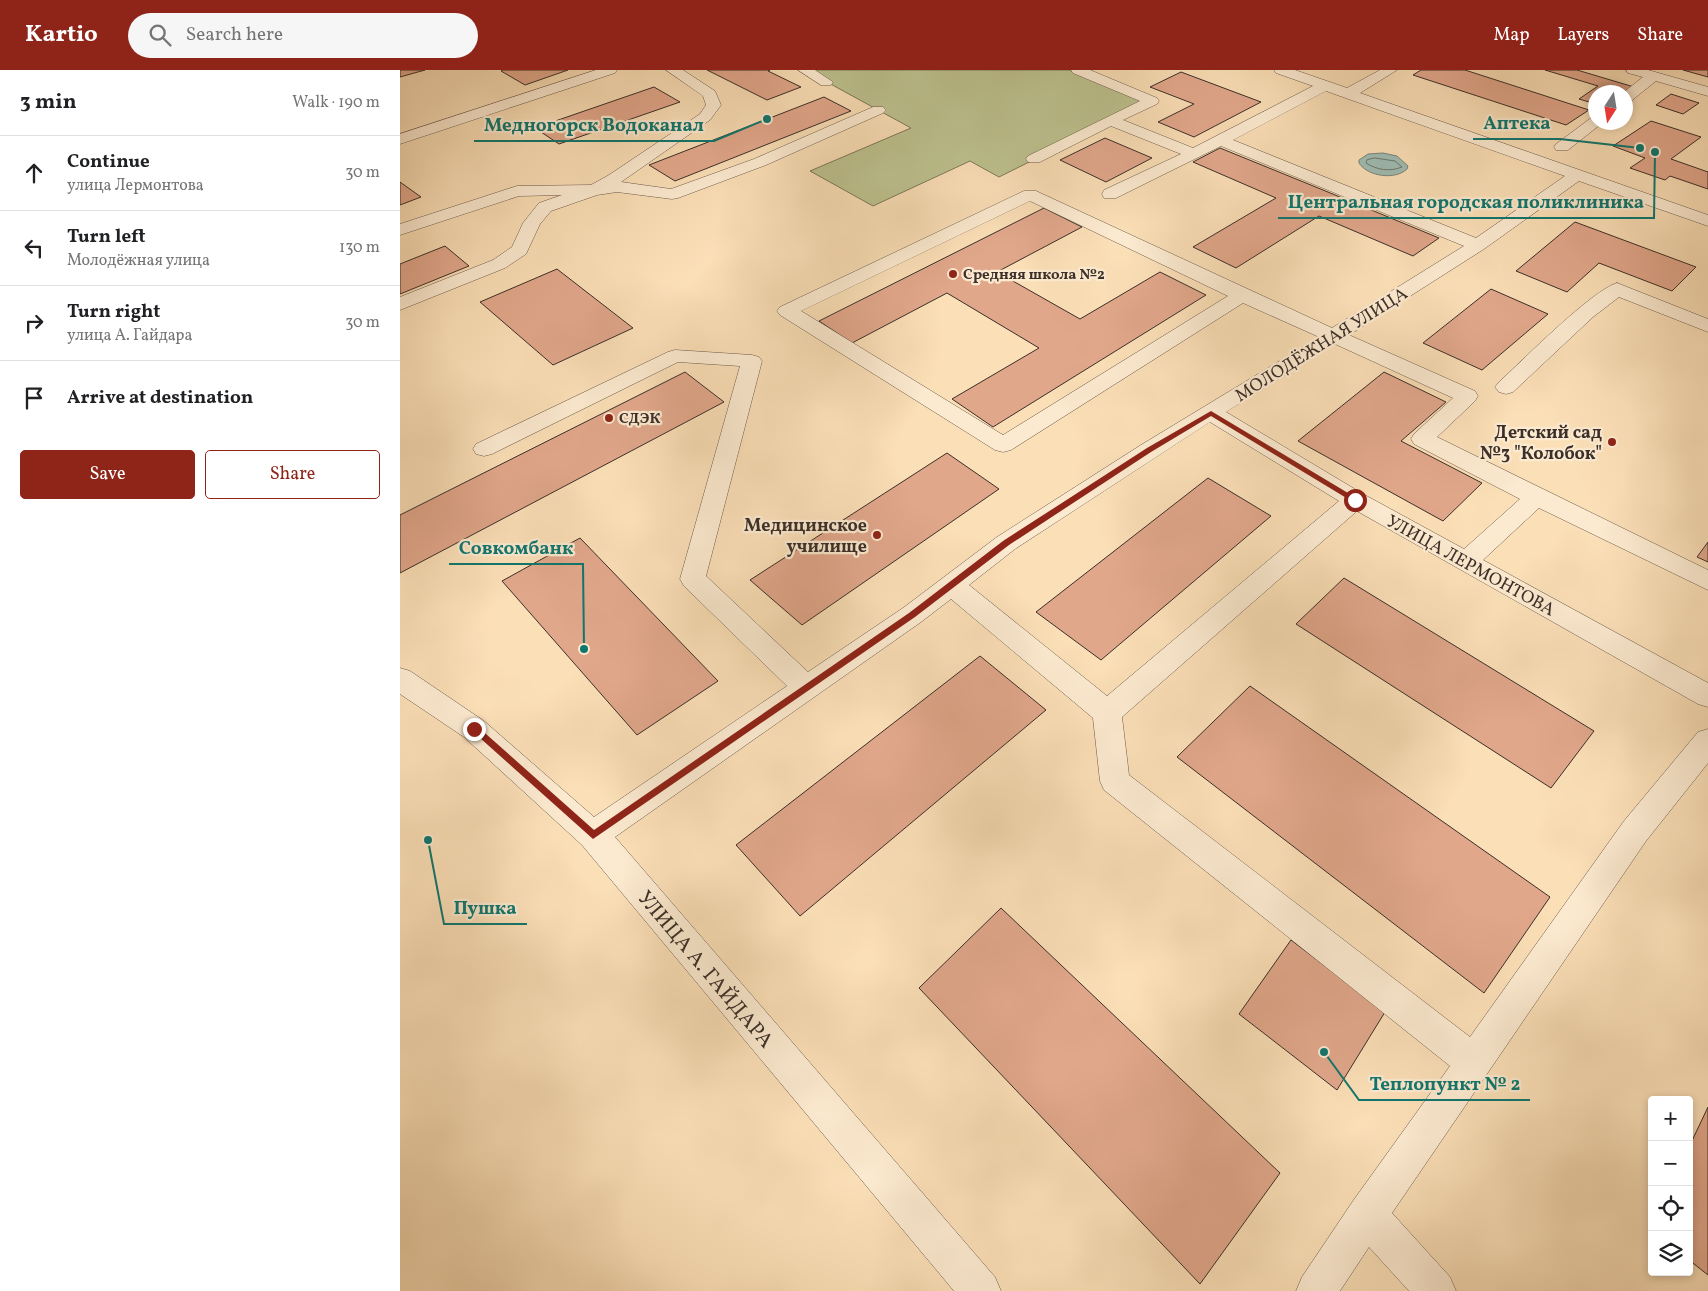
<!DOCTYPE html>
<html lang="en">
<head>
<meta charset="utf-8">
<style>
  :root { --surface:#fff; --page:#f6f6f6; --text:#202124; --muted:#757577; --line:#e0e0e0; --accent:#8f2418 }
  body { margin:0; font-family:Vollkorn,serif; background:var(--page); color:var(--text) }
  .controls { position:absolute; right:15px; bottom:15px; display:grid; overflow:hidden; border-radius:5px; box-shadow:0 2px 8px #0003 }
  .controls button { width:45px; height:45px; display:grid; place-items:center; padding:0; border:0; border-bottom:1px solid var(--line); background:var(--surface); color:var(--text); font:25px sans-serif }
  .compass { position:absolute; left:1188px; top:15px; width:45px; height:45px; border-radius:50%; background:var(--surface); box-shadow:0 2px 8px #0003; rotate:192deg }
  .stop { position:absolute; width:15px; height:15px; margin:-11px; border:4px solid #8f2418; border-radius:50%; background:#fff }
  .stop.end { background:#8f2418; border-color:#fff; box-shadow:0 1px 5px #0008 }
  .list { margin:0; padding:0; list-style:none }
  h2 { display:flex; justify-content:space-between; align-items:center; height:65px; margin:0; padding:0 20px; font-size:21px }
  h2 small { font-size:16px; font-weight:400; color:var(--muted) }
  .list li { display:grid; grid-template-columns:32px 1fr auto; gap:15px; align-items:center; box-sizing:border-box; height:75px; padding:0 20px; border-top:1px solid var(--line) }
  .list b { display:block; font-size:19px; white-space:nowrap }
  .list p { margin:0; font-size:16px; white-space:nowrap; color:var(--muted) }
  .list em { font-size:16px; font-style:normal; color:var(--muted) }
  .actions { display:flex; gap:10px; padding:15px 20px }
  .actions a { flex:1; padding:11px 0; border:1px solid var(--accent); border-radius:5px; text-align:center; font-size:18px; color:var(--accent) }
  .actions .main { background:var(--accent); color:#fff }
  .icon { flex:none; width:28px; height:28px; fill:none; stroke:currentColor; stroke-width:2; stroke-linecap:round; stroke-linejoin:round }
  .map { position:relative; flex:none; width:1308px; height:1221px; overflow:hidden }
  header { display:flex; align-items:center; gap:30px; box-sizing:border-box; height:70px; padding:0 25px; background:var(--accent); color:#fff }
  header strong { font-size:24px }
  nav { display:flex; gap:28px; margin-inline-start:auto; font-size:18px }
  .search { width:350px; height:45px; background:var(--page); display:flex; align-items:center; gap:12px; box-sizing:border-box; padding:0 18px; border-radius:28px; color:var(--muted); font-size:19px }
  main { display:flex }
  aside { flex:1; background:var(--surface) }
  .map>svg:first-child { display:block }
  .green { fill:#bdc28f; stroke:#7c785c }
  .water { fill:#9fbcb2; stroke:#77847b }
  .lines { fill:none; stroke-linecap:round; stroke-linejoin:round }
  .shore { stroke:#6d766e; stroke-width:1 }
  .building { fill:#e1a78b; stroke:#3b2f29 }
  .minor-casing { stroke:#6b5b4c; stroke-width:1 }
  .minor { fill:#fcead0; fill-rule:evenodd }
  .route { fill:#8f2418 }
  .poi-dot { fill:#8f2418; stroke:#fcead0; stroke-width:2 }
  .labels { text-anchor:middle; stroke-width:4.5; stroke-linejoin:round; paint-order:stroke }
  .far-poi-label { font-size:15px; font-weight:bold; fill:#3b2f29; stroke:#fcead0; text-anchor:start }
  .street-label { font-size:18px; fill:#3b2f29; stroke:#fcead0 }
  .poi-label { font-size:18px; font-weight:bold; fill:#3b2f29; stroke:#fcead0; text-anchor:end }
  .near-street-label { font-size:21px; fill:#3b2f29; stroke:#fcead0 }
  .leader { fill:none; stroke:#0f766e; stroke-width:2 }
  .callout-dot { fill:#0f766e; stroke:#fcead0; stroke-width:2 }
  .callout-label { font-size:19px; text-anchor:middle; font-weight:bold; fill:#0f766e; stroke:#fcead0; stroke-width:4.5; stroke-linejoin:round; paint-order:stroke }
</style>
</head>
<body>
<header>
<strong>Kartio</strong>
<div class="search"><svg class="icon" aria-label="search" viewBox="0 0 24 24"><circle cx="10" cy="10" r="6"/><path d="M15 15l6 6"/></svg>Search here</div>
<nav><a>Map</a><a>Layers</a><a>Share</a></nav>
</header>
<main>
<aside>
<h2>3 min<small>Walk · 190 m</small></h2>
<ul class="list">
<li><svg class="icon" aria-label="ahead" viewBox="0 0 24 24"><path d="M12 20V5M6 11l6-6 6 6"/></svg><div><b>Continue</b><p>улица Лермонтова</p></div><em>30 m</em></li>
<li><svg class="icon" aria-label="left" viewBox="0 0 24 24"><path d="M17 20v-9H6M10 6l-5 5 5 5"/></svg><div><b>Turn left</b><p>Молодёжная улица</p></div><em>130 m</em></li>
<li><svg class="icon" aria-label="right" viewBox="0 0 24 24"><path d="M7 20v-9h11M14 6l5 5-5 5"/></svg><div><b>Turn right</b><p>улица А. Гайдара</p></div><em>30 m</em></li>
<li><svg class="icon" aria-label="arrive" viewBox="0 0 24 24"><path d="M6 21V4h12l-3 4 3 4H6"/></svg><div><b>Arrive at destination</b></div></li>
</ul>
<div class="actions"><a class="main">Save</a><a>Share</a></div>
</aside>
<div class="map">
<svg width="1308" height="1221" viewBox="0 0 1308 1221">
  <rect width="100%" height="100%" fill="#fbdfb7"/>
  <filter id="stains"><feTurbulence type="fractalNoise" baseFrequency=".004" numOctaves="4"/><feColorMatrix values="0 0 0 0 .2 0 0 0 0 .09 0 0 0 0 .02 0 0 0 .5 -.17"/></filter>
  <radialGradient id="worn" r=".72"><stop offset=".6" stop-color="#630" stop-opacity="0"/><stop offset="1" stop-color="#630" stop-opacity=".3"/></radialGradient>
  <!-- green -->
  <path class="green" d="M405 0H678L752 31 599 107 570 91 473 136 410 101 511 58Z"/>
  <!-- water -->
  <path class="water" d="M983 83 997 86 1008 96 1007 99C996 110 968 107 959 93V90L968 84Z"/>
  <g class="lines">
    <!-- shore -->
    <path class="shore" d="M975 88 995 91 1002 97C990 102 977 100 966 93L967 90Z"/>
  </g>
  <!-- building -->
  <g class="building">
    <path d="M0 0H25L0 7Z"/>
    <path d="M103 0H168L125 15 101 1Z"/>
    <path d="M307 0H370L368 1 401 17 367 30Z"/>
    <path d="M1021 0H1065L1189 40 1166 55 1013 5Z"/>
    <path d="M1145 0H1177L1234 17 1226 23 1196 22V34L1179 29 1198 16Z"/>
    <path d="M1283 0H1308V7Z"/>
    <path d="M781 2 861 32 794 67 758 52 794 34 750 17Z"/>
    <path d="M254 17 280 32 159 74 135 58Z"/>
    <path d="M1271 24 1299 33 1283 44 1256 35Z"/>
    <path d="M424 27 451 41 275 111 249 95Z"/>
    <path d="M1251 51 1301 67 1271 89 1308 102V119L1270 106 1265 110 1230 98 1245 88 1213 76Z"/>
    <path d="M705 68 752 88 706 112 660 90Z"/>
    <path d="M820 78 923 120 1039 168 1013 186 919 146 836 198 793 177 876 128 793 92Z"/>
    <path d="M0 112 21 127 0 135Z"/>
    <path d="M644 138 682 157 597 202 680 249 760 202 806 225 593 357 552 329 639 278 547 223 452 273 419 251Z"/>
    <path d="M1175 152 1296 197 1272 221 1199 193 1167 222 1116 201Z"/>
    <path d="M45 176 69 196 0 224V194Z"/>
    <path d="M157 199 233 258 153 295 80 232Z"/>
    <path d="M1091 219 1148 244 1082 300 1023 273Z"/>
    <path d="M285 302 324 332 0 503V445Z"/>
    <path d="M984 302 1046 332 1001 371 1082 413 1043 451 898 371Z"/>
    <path d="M547 383 599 419 402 555 350 510Z"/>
    <path d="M808 408 871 446 701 590 636 542Z"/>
    <path d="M180 468 318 611 237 665 102 511Z"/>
    <path d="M1308 472V492L1297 487Z"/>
    <path d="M944 508 1194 661 1151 718 896 554Z"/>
    <path d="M580 586 646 640 400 846 336 775Z"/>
    <path d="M850 616 1150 827 1084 923 777 687Z"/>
    <path d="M601 838 880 1103 800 1214 519 918Z"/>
    <path d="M891 870 985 942 937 1020 839 944Z"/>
    <path d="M1308 1037V1205L1289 1190V1077Z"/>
  </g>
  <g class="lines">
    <!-- minor casing -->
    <g class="minor-casing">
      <g id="minor">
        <path d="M196 0H217L215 3 0 74V64Z"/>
        <path d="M266 0H283L315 21 321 35 310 50 221 112 271 119 354 89 473 37H483L486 40 483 43 366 95 278 128 272 129 217 122 197 125 151 141 140 154 126 184 105 198 0 240V227L93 190 112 177 123 153 139 133 162 125 119 126 0 165V154L117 116 191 115 209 105 300 44 306 35 303 26Z"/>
        <path d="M398 0H415L433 12 431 15H421Z"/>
        <path d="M671 0H690L757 28 759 31 757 34 723 50 793 78 913 16 876 3 874 0H895L947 18 980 0H997L960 23 1308 145V156L1179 111 1084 179 949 265 1075 321 1078 326 1075 331 1037 367 1308 500V520L1139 438 1083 490 1308 613V637L1298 634 957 441 722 647 729 705 1070 967 1224 751 1298 662 1308 659V693L1246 771 992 1143 1050 1207 1056 1221H1009L969 1177 940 1221H896L902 1207 953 1131 1050 996 704 720 700 711 693 648 551 529 521 552 215 767 595 1207 601 1221H554L182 775 64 667 0 624V598L10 601 84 651 194 747 387 616 284 516 280 509 340 296 278 292 92 384 84 386 76 384 73 379 76 374 268 282 275 280 352 285 359 287 362 291 306 506 408 602 503 538 597 467 741 375 919 267 843 233 611 380 603 382 595 380 380 245 377 241 380 237 624 121H636L932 258 1064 176 821 76 716 128H704L702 124 704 120 781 84 711 56 640 92H628L626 89 628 86 740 31 673 3ZM926 21 1165 106 1076 168 833 70ZM630 131 828 226 603 365 401 241ZM935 274 1053 328 1014 364 1011 369 1014 374 1120 429 1064 479 963 424 826 342ZM810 352 939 431 707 626 569 515 615 479Z"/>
        <path d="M1226 0H1248L1308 17V26L1256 11 1231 31 1226 32V22H1224L1243 7 1228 3Z"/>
        <path d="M1196 47V52H1203L1201 54 1168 80H1156L1154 77 1156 74 1191 48Z"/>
        <path d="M1217 213 1308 249V262L1219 227 1193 247 1113 322 1106 324 1099 322 1095 317 1099 312C1122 291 1192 220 1217 213Z"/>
      </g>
    </g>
    <!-- minor -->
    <use href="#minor" class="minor"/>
  </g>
  <!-- route -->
  <path class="route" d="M811 341 958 429V432H953L811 346 751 382 609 475 515 547 193 769 70 659 71 656H77L194 760 509 543 603 471 747 378Z"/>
  <!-- markers -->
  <g class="poi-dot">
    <circle cx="553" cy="204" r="5"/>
    <circle cx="209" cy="348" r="5"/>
    <circle cx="1212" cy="372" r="5"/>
    <circle cx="477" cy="465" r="5"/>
  </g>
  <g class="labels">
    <!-- far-poi labels -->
    <g class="far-poi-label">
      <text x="563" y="209">Средняя школа №2</text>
      <text x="219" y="353">СДЭК</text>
    </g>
    <!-- street labels -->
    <g class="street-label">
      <text transform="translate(921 274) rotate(-32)" y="6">МОЛОДЁЖНАЯ УЛИЦА</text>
      <text transform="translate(1071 495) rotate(29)" y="6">УЛИЦА ЛЕРМОНТОВА</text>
    </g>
    <!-- poi labels -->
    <g class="poi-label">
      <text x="1202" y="368">Детский сад<tspan x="1202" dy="21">№3 "Колобок"</tspan></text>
      <text x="467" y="461">Медицинское<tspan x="467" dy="21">училище</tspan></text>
    </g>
    <!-- near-street labels -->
    <g class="near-street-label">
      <text transform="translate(306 899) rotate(50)" y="7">УЛИЦА А. ГАЙДАРА</text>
    </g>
  </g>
  <!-- callouts -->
  <path class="leader" d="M1240 78L1160 69H1073M367 49L314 71H74M1255 82L1254 148H878M184 579L183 494H49M28 770L44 854H127M924 982L959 1030H1130"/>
  <g class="callout-dot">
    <circle cx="1240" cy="78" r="5"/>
    <circle cx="367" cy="49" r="5"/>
    <circle cx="1255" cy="82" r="5"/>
    <circle cx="184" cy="579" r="5"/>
    <circle cx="28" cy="770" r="5"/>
    <circle cx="924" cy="982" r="5"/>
  </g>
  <g class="callout-label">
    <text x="1117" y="59">Аптека</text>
    <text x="194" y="61">Медногорск Водоканал</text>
    <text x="1066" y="138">Центральная городская поликлиника</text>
    <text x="116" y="484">Совкомбанк</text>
    <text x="85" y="844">Пушка</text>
    <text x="1045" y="1020">Теплопункт № 2</text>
  </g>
  <rect width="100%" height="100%" filter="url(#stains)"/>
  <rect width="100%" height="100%" fill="url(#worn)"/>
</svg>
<div class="controls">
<button>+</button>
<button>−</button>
<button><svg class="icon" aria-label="locate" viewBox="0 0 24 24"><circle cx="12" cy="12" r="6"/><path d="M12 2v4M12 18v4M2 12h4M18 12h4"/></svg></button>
<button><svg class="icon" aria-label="layers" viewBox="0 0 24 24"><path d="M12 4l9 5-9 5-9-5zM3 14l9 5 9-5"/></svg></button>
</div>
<svg class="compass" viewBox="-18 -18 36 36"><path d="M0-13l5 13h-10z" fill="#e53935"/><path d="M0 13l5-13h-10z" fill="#757577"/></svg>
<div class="stop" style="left:955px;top:430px"></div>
<div class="stop end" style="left:74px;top:659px"></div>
</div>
</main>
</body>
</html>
